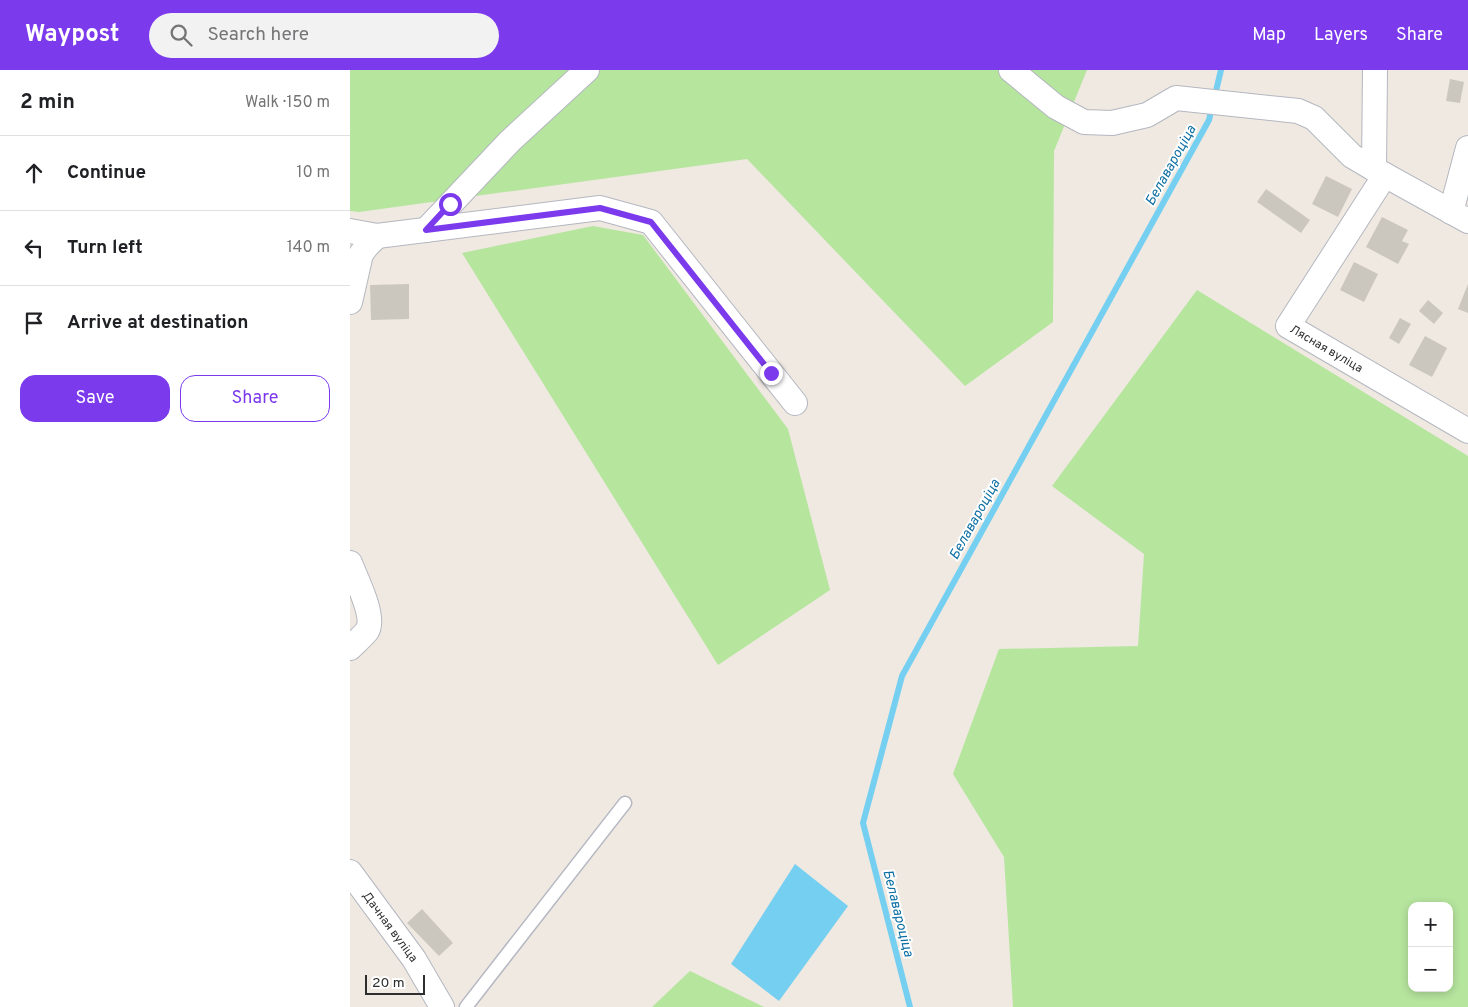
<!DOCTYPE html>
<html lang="en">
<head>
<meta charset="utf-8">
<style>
  :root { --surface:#fff; --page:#f2f2f2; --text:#202124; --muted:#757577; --line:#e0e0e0; --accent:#7c3aed }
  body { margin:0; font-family:Overpass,sans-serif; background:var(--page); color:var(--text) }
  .controls { position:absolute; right:15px; bottom:15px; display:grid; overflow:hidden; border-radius:10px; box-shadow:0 2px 8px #0003 }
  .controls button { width:45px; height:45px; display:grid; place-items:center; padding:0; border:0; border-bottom:1px solid var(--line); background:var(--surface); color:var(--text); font:25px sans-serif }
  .scale { position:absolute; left:15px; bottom:12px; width:60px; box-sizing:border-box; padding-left:5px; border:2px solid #2e2e2e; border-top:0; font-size:14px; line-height:18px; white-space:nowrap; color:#2e2e2e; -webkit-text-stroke:4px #fff; paint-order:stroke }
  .stop { position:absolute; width:15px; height:15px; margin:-11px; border:4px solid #7c3aed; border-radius:50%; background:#fff }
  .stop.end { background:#7c3aed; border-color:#fff; box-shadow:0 1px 5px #0008 }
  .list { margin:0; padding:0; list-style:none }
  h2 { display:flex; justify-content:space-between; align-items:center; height:65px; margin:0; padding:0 20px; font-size:21px }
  h2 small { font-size:16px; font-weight:400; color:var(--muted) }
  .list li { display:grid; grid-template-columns:32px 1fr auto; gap:15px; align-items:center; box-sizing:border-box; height:75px; padding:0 20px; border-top:1px solid var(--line) }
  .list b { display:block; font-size:19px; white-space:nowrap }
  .list em { font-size:16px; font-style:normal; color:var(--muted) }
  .actions { display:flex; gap:10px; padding:15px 20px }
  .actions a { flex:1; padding:11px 0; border:1px solid var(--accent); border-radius:15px; text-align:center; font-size:18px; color:var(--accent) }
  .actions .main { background:var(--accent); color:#fff }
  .icon { flex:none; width:28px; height:28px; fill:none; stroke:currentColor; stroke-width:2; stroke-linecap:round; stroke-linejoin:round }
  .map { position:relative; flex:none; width:1118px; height:937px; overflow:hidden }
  header { display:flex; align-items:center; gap:30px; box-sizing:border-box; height:70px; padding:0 25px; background:var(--accent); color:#fff }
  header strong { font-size:24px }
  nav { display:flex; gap:28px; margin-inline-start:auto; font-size:18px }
  .search { width:350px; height:45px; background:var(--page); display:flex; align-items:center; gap:12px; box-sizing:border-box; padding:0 18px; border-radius:28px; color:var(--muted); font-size:19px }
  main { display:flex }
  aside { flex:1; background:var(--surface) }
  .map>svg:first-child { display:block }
  .green { fill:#b6e59e; fill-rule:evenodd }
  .water { fill:#75cff0 }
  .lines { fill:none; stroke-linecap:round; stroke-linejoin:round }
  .stream { stroke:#75cff0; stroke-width:6 }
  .building { fill:#cbc7bf }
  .lane-casing { stroke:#b4b7c1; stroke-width:15 }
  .street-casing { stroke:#b4b7c1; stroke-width:26 }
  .lane { stroke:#fff; stroke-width:12 }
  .street { stroke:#fff; stroke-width:24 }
  .route { stroke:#7c3aed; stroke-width:6 }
  .labels { text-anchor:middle; stroke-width:4; stroke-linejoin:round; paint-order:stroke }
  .street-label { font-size:12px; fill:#2e2e2e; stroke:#fff }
  .water-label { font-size:14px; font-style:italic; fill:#0d6fa3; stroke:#fff }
</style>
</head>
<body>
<header>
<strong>Waypost</strong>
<div class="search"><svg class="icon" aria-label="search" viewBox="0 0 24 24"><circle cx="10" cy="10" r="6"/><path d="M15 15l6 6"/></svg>Search here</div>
<nav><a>Map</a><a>Layers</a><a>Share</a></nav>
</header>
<main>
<aside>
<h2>2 min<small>Walk · 150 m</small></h2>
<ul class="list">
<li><svg class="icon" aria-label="ahead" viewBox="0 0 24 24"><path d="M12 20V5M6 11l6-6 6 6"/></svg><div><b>Continue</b></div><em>10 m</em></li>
<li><svg class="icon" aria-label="left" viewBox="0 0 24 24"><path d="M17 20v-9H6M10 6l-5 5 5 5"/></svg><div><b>Turn left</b></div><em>140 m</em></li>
<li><svg class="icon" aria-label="arrive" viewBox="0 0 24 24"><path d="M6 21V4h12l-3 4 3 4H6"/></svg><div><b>Arrive at destination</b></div></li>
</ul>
<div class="actions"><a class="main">Save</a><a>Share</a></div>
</aside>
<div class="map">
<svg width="1118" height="937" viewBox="0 0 1118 937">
  <rect width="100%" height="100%" fill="#efe9e1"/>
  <!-- green -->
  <g class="green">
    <path d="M0 0H737L704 81 703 252 615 316 397 89 9 142 0 141Z"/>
    <path d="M243 156 293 165 438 359 480 520 368 595 112 183Z"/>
    <path d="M847 220 1118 386V937H663L654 787 603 704 649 579 788 576 794 484 702 416ZM1062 836H1099V918H1062Z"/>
    <path d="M340 901 414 937H302Z"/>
  </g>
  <!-- water -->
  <path class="water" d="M445 794 498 836 429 931 381 894Z"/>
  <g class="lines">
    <!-- stream -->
    <path class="stream" d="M560 937 513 753 552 606 859 50 871 0"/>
  </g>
  <!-- building -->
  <g class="building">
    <path d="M1100 9 1114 12 1110 33 1096 31Z"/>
    <path d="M976 106 1002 119 988 147 962 134Z"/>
    <path d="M916 119 960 150 951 163 907 132Z"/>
    <path d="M1032 147 1058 160 1052 171 1059 174 1048 194 1016 177Z"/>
    <path d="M1004 192 1028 204 1014 232 990 220Z"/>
    <path d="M59 214V249L21 250 20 215Z"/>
    <path d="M1118 214V243L1108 239Z"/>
    <path d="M1078 230 1093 243 1084 254 1069 241Z"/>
    <path d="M1050 248 1061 254 1049 274 1039 268Z"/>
    <path d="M1075 266 1097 278 1082 307 1059 295Z"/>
    <path d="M72 839 103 873 89 886 57 853Z"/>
  </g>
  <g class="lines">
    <!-- lane casing -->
    <g class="lane-casing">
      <path id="lane" d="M116 937 275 733"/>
    </g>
    <!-- street casing -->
    <g class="street-casing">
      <g id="street">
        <path d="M661 0 706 37 734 52 762 53 797 45 826 28 948 41 964 48 1002 86 1024 99 1118 151"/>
        <path d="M1024 99 1025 0"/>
        <path id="s1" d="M1035 105 938 256 1118 361"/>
        <path d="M1101 142 1118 78"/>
        <path d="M76 160 160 71 237 0"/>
        <path d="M0 161 27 166 250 138 301 152 445 333"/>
        <path d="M0 232 11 184 17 176 27 166"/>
        <path d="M0 493C6 509 26 547 17 561 12 567 5 573 0 578"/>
        <path id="s2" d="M0 802 64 889 92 937"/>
      </g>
    </g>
    <!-- lane -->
    <use href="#lane" class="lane"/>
    <!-- street -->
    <use href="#street" class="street"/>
  </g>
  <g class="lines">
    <!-- route -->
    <path class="route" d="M100 134 76 160 250 138 301 152 421 303"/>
  </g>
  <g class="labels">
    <!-- street labels -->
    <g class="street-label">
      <text dy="4" stroke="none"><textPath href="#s1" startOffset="224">Лясная вуліца</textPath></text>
      <text dy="4" stroke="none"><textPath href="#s2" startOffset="68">Дачная вуліца</textPath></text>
    </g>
    <!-- water labels -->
    <g class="water-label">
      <text transform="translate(820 95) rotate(-61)" y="5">Белавароціца</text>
      <text transform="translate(624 449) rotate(-61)" y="5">Белавароціца</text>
      <text transform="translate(549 843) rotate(76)" y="5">Белавароціца</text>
    </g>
  </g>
</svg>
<div class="controls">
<button>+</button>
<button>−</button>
</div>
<div class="scale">20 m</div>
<div class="stop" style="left:100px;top:134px"></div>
<div class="stop end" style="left:421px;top:303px"></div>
</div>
</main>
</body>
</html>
